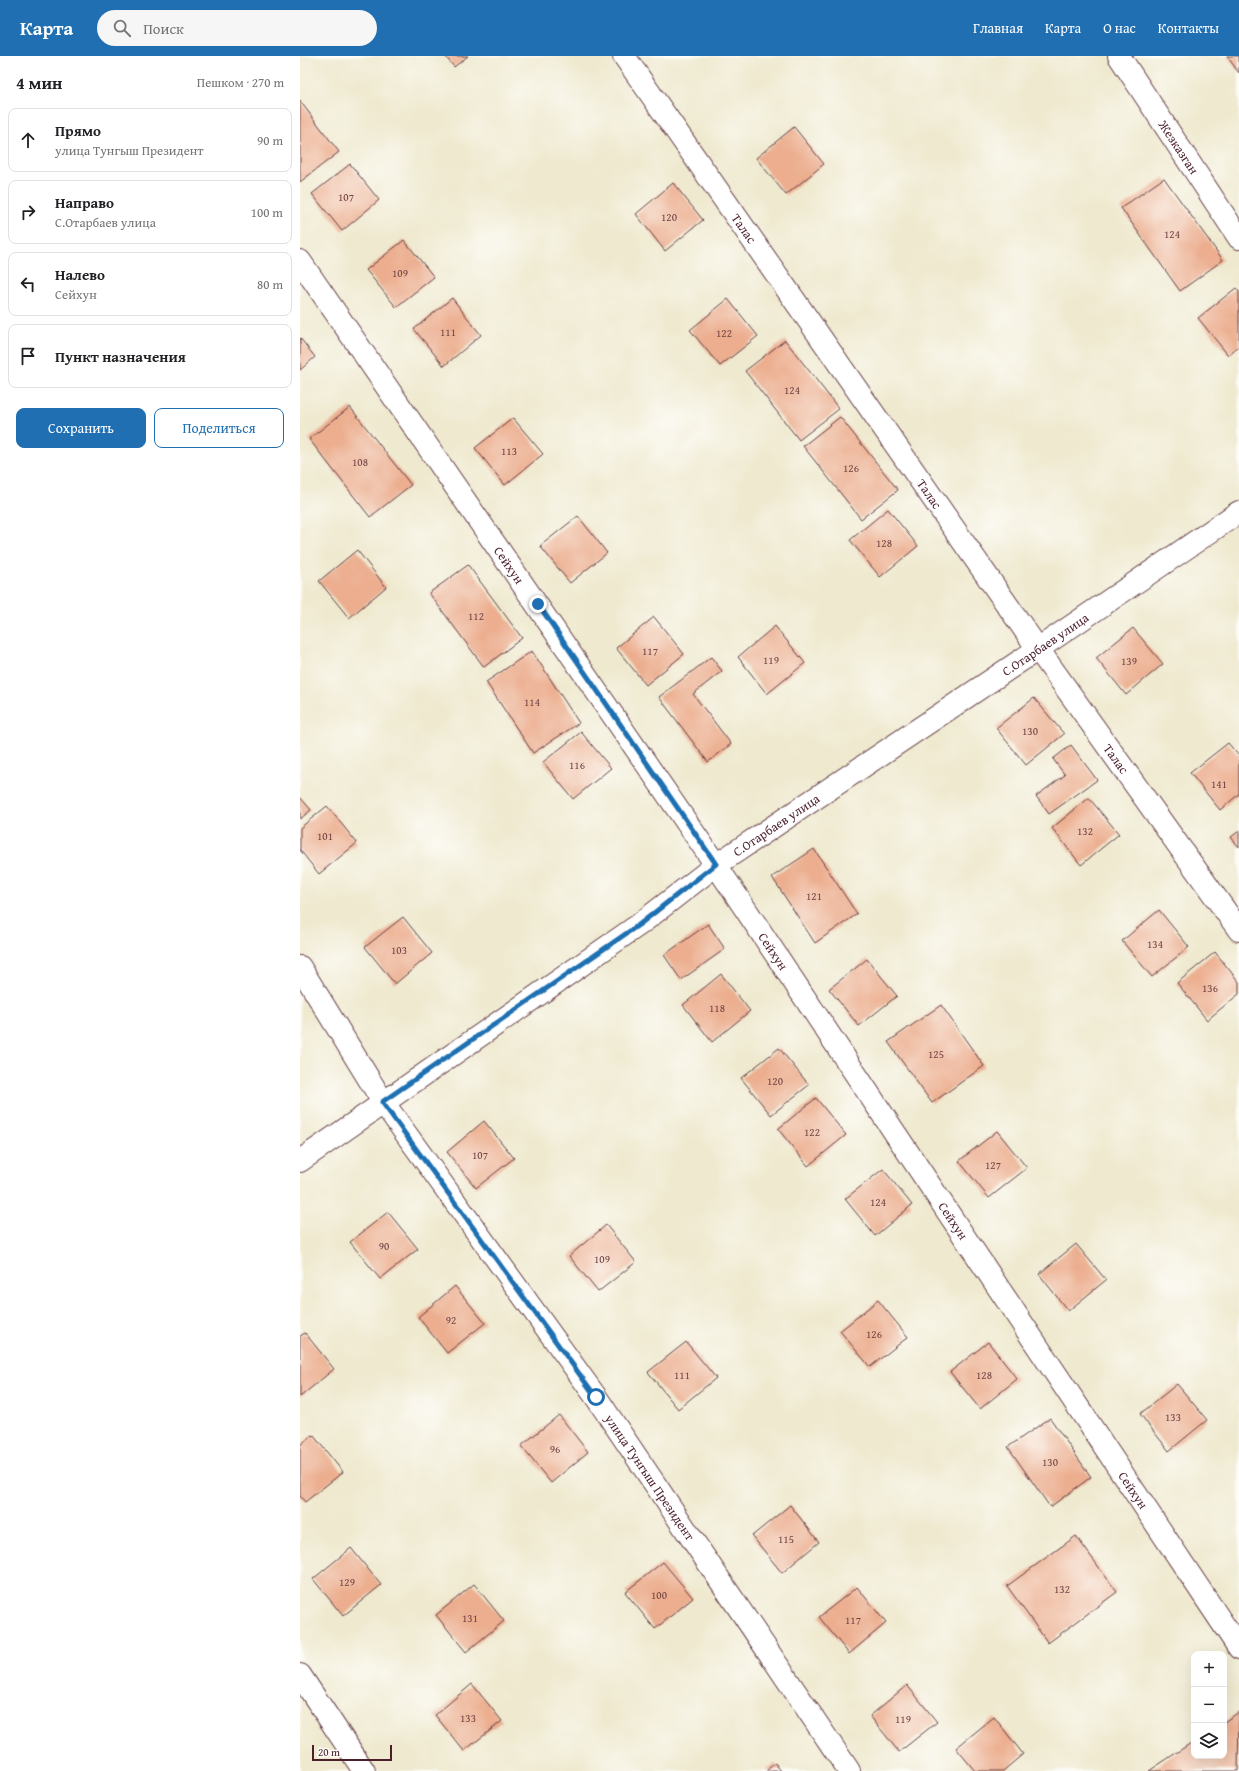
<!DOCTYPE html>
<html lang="ru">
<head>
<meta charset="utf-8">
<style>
  :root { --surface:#fff; --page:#f6f6f6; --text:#202124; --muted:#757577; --line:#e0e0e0; --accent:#1f6fb2 }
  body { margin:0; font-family:"Gentium Book Plus",serif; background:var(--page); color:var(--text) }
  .controls { position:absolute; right:12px; bottom:12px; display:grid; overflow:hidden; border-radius:8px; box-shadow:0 4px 16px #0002 }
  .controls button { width:36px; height:36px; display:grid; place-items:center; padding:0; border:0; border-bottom:1px solid var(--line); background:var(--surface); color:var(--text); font:20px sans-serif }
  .scale { position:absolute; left:12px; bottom:10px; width:80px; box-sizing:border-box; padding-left:4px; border:2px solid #4a1f2b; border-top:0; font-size:11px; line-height:14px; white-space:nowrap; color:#4a1f2b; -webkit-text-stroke:3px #fdfcf7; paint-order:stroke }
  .stop { position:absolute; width:12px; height:12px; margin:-9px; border:3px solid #1f6fb2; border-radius:50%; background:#fff }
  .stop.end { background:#1f6fb2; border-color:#fff; box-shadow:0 1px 4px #0008 }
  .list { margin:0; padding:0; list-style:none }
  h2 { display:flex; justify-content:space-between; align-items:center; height:52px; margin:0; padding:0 16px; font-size:17px }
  h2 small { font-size:13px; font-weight:400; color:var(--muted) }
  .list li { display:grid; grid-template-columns:26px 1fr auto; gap:12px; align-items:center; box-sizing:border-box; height:64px; margin:0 8px 8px; padding:0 8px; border:1px solid var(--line); border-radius:8px }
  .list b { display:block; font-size:15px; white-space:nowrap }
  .list p { margin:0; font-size:13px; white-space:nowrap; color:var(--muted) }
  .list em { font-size:13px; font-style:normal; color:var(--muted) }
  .actions { display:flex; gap:8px; padding:12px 16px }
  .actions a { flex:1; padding:9px 0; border:1px solid var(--accent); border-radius:8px; text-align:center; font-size:14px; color:var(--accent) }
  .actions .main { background:var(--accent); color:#fff }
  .icon { flex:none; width:22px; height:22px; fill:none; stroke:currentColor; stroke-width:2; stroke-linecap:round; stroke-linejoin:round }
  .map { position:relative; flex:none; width:939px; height:1715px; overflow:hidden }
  header { display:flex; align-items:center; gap:24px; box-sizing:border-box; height:56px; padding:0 20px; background:var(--accent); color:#fff }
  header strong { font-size:19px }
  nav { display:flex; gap:22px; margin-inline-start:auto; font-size:14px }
  .search { width:280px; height:36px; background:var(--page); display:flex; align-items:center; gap:10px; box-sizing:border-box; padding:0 14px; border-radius:22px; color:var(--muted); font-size:15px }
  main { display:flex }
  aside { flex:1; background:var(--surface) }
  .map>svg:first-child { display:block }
  .building { fill:#ecae8f }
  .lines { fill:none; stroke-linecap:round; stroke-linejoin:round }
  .minor-casing { stroke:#633d44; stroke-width:24 }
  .minor { stroke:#fff; stroke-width:22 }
  .route { stroke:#1f6fb2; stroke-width:5 }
  .labels { text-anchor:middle; stroke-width:3; stroke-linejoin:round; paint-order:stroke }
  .number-label { font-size:11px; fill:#724344 }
  .street-label { font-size:13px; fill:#4a1f2b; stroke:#fdfcf7 }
</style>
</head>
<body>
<header>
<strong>Карта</strong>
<div class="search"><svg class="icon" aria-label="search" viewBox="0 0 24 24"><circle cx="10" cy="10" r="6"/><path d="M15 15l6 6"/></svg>Поиск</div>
<nav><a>Главная</a><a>Карта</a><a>О нас</a><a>Контакты</a></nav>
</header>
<main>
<aside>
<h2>4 мин<small>Пешком · 270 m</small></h2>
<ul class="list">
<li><svg class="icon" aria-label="ahead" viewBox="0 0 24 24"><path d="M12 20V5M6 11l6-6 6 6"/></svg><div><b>Прямо</b><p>улица Тунгыш Президент</p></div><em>90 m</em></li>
<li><svg class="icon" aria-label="right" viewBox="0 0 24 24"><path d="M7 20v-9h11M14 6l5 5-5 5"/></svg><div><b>Направо</b><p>С.Отарбаев улица</p></div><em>100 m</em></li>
<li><svg class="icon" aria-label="left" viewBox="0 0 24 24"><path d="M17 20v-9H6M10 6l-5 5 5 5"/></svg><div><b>Налево</b><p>Сейхун</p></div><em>80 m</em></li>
<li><svg class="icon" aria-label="arrive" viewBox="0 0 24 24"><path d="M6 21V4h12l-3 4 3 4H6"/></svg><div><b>Пункт назначения</b></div></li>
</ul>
<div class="actions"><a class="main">Сохранить</a><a>Поделиться</a></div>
</aside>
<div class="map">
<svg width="939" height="1715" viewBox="0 0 939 1715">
  <rect width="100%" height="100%" fill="#fdfcf7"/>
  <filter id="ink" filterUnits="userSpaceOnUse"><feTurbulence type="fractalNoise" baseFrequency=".025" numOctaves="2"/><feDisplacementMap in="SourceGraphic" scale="8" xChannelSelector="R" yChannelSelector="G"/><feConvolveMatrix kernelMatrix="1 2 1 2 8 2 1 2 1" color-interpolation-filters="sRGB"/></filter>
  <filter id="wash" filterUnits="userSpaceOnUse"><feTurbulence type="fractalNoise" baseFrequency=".012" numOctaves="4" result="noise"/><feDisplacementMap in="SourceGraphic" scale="16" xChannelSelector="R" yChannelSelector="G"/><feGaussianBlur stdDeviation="0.9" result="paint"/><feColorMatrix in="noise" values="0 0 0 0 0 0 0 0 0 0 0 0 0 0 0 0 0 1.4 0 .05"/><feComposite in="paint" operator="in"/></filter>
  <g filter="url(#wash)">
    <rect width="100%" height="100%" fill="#efe9cf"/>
    <g id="blocks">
      <!-- building -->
      <g class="building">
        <path d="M145 0H168L154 11Z"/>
        <path d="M927 0H939V17Z"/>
        <path d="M0 45 39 96 0 126Z"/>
        <path d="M494 71 524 108 486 139 456 102Z"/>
        <path d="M50 108 79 144 42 175 12 138Z"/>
        <path d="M864 122 923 204 880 235 821 152Z"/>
        <path d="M373 127 403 164 365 195 336 158Z"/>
        <path d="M104 184 134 221 96 251 66 214Z"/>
        <path d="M936 232 939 236V290L928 299 898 262Z"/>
        <path d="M152 242 181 279 144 310 114 273Z"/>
        <path d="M428 243 458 280 420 310 390 274Z"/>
        <path d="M0 282 15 301 0 314Z"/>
        <path d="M485 284 539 353 499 384 445 315Z"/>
        <path d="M50 351 111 429 70 461 9 383Z"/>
        <path d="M540 361 598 434 561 463 503 390Z"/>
        <path d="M213 362 243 398 205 429 175 392Z"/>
        <path d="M588 453 618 490 580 521 550 484Z"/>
        <path d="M278 460 307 497 270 527 240 490Z"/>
        <path d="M57 494 86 531 49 562 19 525Z"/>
        <path d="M168 509 222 582 184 611 129 537Z"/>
        <path d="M354 561 384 598 346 629 316 592Z"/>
        <path d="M475 570 505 607 467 638 438 601Z"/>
        <path d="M833 572 863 608 826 639 796 602Z"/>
        <path d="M232 595 279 667 233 697 186 626Z"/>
        <path d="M411 601 422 615 393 638 431 688 408 706 359 641Z"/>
        <path d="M734 642 764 678 726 709 696 672Z"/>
        <path d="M281 676 311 712 273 743 243 706Z"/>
        <path d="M928 687 939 700V738L920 754 890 717Z"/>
        <path d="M771 689 797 724 749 758 736 740 765 719 753 703Z"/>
        <path d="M0 741 11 754 0 763Z"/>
        <path d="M789 742 819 778 781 809 752 772Z"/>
        <path d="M27 750 57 787 19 818 0 794V772Z"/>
        <path d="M939 775V791L931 781Z"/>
        <path d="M514 793 557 858 515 887 472 821Z"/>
        <path d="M859 854 889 891 852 921 822 885Z"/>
        <path d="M103 861 132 897 95 928 65 891Z"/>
        <path d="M408 868 425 893 381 924 364 899Z"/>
        <path d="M915 896 939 926V938L907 964 877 927Z"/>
        <path d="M567 903 597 940 559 970 529 933Z"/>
        <path d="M421 918 450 955 412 986 383 949Z"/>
        <path d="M641 949 684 1010 632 1047 588 986Z"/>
        <path d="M479 992 509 1029 471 1059 441 1022Z"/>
        <path d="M516 1042 546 1079 508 1110 478 1073Z"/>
        <path d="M184 1065 214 1102 176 1132 147 1096Z"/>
        <path d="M697 1075 727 1112 689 1142 659 1105Z"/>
        <path d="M583 1113 612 1149 575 1180 545 1143Z"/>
        <path d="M88 1156 118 1193 80 1223 50 1186Z"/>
        <path d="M306 1169 336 1206 298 1236 269 1200Z"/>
        <path d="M776 1188 806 1224 768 1255 739 1218Z"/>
        <path d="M155 1230 185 1267 147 1297 118 1261Z"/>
        <path d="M578 1244 608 1281 570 1311 540 1275Z"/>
        <path d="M5 1277 34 1313 0 1341V1280Z"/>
        <path d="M386 1286 416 1322 378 1353 348 1316Z"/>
        <path d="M688 1286 717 1323 680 1353 650 1316Z"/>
        <path d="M877 1328 907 1364 869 1395 840 1358Z"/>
        <path d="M259 1359 288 1396 251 1427 221 1390Z"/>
        <path d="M750 1362 791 1421 750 1451 708 1391Z"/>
        <path d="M13 1379 43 1416 5 1446 0 1440V1389Z"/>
        <path d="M490 1449 519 1486 482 1517 452 1480Z"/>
        <path d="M776 1480 817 1536 748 1587 707 1530Z"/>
        <path d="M51 1492 81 1529 43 1560 13 1523Z"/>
        <path d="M363 1506 393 1542 355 1573 325 1536Z"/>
        <path d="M174 1528 204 1565 166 1596 136 1559Z"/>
        <path d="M557 1531 586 1567 549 1598 519 1561Z"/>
        <path d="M172 1628 202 1665 164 1695 135 1659Z"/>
        <path d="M607 1629 637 1666 599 1696 570 1660Z"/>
        <path d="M939 1656 938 1715H849L894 1685V1700H924V1666Z"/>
        <path d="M694 1661 723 1698 703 1715H675L656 1692Z"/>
        <path d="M475 1707 481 1715H466Z"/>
      </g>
    </g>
  </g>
  <g filter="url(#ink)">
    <use href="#blocks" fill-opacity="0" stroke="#633d44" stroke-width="1"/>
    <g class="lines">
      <!-- minor casing -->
      <g class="minor-casing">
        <g id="minor">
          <path id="s1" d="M324 0 738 593 939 874"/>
          <path id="s2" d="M819 0 939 182"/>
          <path id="s3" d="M0 205 416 809 939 1592"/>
          <path id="s4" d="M0 911 83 1046 296 1341 549 1715"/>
          <path id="s5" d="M0 1105 340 868 416 809 738 593 939 456"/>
          <path d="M0 1619 64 1715"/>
        </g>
      </g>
      <!-- minor -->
      <use href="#minor" class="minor"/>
    </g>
  </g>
  <g class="lines" filter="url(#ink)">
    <!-- route -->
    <path class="route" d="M238 548 416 808 340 868 82 1046 296 1341"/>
  </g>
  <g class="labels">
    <!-- number labels -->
    <g class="number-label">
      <text x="46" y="145">107</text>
      <text x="369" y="165">120</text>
      <text x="872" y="182">124</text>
      <text x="100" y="221">109</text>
      <text x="148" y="280">111</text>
      <text x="424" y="281">122</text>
      <text x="492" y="338">124</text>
      <text x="209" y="399">113</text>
      <text x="60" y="410">108</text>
      <text x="551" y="416">126</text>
      <text x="584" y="491">128</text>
      <text x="176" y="564">112</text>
      <text x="350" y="599">117</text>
      <text x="471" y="608">119</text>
      <text x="829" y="609">139</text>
      <text x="232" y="650">114</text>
      <text x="730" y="679">130</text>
      <text x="277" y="713">116</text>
      <text x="919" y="732">141</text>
      <text x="785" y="779">132</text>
      <text x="25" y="784">101</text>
      <text x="514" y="844">121</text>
      <text x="855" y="892">134</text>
      <text x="99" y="898">103</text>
      <text x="910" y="936">136</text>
      <text x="417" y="956">118</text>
      <text x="636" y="1002">125</text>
      <text x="475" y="1029">120</text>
      <text x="512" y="1080">122</text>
      <text x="180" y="1103">107</text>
      <text x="693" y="1113">127</text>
      <text x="578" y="1150">124</text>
      <text x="84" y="1194">90</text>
      <text x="302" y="1207">109</text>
      <text x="151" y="1268">92</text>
      <text x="574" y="1282">126</text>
      <text x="382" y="1323">111</text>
      <text x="684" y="1323">128</text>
      <text x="873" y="1365">133</text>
      <text x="255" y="1397">96</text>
      <text x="750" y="1410">130</text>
      <text x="486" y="1487">115</text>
      <text x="47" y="1530">129</text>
      <text x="762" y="1537">132</text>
      <text x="359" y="1543">100</text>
      <text x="170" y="1566">131</text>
      <text x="553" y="1568">117</text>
      <text x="168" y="1666">133</text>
      <text x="603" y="1667">119</text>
    </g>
    <!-- street labels -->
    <g class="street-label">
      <text dy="5" stroke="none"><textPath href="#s2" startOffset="109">Жезказган</textPath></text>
      <text dy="5" stroke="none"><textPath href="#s1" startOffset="210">Талас</textPath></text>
      <text dy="5" stroke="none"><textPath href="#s1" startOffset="534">Талас</textPath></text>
      <text dy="5" stroke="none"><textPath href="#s3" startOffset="369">Сейхун</textPath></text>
      <text dy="5" stroke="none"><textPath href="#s5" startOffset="907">С.Отарбаев улица</textPath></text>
      <text dy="5" stroke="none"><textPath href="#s1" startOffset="858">Талас</textPath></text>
      <text dy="5" stroke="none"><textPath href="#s5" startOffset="583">С.Отарбаев улица</textPath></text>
      <text dy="5" stroke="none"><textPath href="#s3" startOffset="837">Сейхун</textPath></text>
      <text dy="5" stroke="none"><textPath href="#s3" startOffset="1161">Сейхун</textPath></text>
      <text dy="5" stroke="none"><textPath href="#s4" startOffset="619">улица Тунгыш Президент</textPath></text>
      <text dy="5" stroke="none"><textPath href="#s3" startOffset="1485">Сейхун</textPath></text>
    </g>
  </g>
</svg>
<div class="controls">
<button>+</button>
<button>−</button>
<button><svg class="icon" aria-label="layers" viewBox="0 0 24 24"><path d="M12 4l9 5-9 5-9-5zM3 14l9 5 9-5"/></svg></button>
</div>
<div class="scale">20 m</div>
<div class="stop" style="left:296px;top:1341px"></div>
<div class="stop end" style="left:238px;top:548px"></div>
</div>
</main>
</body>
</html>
